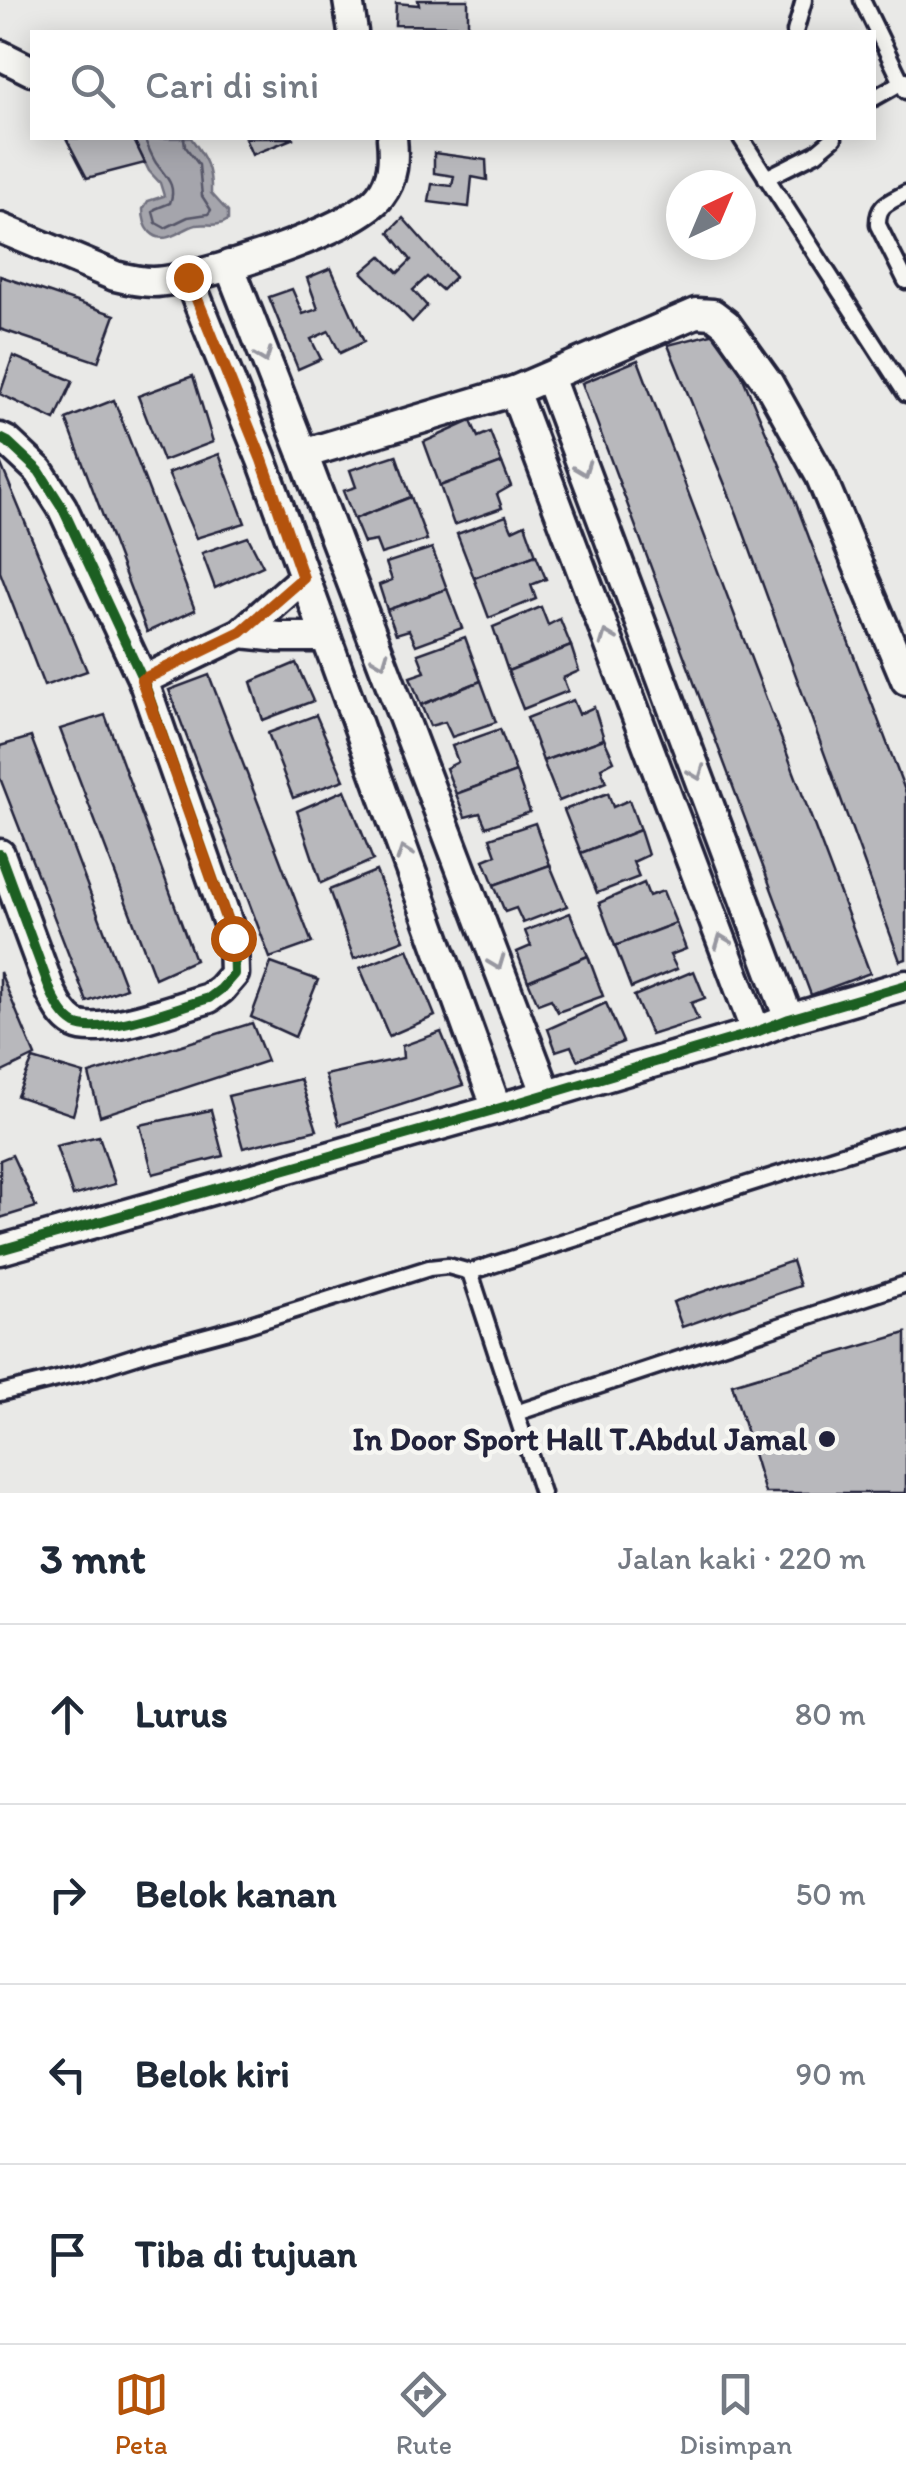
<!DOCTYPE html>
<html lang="id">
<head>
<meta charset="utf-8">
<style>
  :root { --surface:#fff; --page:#f2f2f3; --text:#1f2937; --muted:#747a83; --line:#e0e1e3; --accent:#b45309 }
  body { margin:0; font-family:Itim,sans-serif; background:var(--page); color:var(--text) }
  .compass { position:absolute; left:666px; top:170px; width:90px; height:90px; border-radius:50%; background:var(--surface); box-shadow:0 5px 25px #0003; rotate:44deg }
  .stop { position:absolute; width:30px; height:30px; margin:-22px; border:8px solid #b45309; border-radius:50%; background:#fff }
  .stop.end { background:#b45309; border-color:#fff; box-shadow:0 2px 10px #0008 }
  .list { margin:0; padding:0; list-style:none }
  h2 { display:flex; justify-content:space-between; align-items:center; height:130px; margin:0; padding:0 40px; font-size:42px }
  h2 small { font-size:32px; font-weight:400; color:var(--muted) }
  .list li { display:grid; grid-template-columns:65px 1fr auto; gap:30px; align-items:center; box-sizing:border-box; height:180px; padding:0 40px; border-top:2px solid var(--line) }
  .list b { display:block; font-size:38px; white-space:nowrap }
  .list em { font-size:32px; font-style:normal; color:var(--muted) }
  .icon { flex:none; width:55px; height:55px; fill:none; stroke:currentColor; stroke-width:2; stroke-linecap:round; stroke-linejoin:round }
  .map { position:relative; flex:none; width:906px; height:1493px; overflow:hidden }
  .search { position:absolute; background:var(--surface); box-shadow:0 5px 25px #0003; left:30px; right:30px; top:30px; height:110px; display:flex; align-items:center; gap:25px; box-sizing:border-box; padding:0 35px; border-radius:0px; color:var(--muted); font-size:38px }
  .sheet { height:850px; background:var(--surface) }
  nav { display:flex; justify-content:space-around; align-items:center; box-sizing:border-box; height:140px; border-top:2px solid var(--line); background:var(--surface); font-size:28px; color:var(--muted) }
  nav a { display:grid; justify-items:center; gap:5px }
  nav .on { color:var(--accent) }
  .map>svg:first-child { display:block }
  .water { fill:#a5a5ac; stroke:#71717f; stroke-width:2.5 }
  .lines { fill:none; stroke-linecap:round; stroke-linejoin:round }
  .shore { stroke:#565668; stroke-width:2.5 }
  .building { fill:#b8b8bc; stroke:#22223b; stroke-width:2.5 }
  .lane-casing { stroke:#22223b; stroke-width:21 }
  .street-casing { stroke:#22223b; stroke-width:35 }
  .lane { stroke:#f6f6f2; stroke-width:14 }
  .street { stroke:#f6f6f2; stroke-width:28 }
  .cycleway-casing { stroke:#f6f6f2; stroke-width:16 }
  .cycleway { stroke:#1b5e20; stroke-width:10 }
  .oneway { stroke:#9797a0 }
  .route { stroke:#b45309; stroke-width:12 }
  .poi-dot { fill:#22223b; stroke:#f6f6f2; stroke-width:4 }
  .labels { text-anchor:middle; stroke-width:9; stroke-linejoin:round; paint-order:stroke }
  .poi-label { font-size:32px; font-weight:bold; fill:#22223b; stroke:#f6f6f2; text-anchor:end }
</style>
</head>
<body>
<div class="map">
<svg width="906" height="1493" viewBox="0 0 906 1493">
  <rect width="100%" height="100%" fill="#e9e9e7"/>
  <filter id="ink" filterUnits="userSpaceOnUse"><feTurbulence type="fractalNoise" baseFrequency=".01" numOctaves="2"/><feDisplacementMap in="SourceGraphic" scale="20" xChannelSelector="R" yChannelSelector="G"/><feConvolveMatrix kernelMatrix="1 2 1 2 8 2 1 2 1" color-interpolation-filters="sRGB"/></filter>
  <g filter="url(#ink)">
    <!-- water -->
    <path class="water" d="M133 138H191C205 157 212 169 211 193L228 212V220C217 228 209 223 196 225 181 229 165 247 150 232 144 225 143 218 143 209L148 201 164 196 160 183 149 171Z"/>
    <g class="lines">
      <!-- shore -->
      <path class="shore" d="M144 138C148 146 151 155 156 163 166 177 177 185 170 203L155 209 153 212 156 223 165 228 188 217 208 214 211 210 202 196 199 165 185 146 184 138"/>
    </g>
    <!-- building -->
    <g class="building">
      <path d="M418 0H468V26L395 25 396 3 419 5Z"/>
      <path d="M66 138H133L145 163 87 178Z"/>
      <path d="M245 138H294L252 155Z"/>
      <path d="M434 153 486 160 487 180 472 177 469 207 429 202 432 184 452 186 454 176 434 173Z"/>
      <path d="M403 218 455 277 442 290 427 277 413 290 427 306 412 322 362 272 381 256 398 273 411 260 389 232Z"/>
      <path d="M331 268 364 342 340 353 329 331 311 339 321 359 298 369 269 297 292 289 303 314 318 309 307 278Z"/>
      <path d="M0 276 115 315 98 362 0 329Z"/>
      <path d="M723 331 794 498 906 793V959L900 961 737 514 668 345Z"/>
      <path d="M13 356 73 381 55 420 0 394Z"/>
      <path d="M638 360 870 973 811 995 582 383Z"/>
      <path d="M193 376 213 442 163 461 138 396Z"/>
      <path d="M114 400 195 610 147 632 66 419Z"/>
      <path d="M471 421 478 437 490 432 502 463 440 486 424 442Z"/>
      <path d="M219 454 245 523 196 538 168 473Z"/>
      <path d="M396 455 411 497 354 519 343 491 356 487 350 470Z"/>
      <path d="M0 462 87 671 44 686 0 572Z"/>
      <path d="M502 463 511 486 497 494 502 508 454 525 440 486Z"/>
      <path d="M411 497 427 540 381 554 376 541 364 543 354 519Z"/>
      <path d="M506 516 512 530 525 524 536 555 474 578 457 534Z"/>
      <path d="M248 537 263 566 215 588 202 553Z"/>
      <path d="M432 548 447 589 387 610 379 585 392 580 386 563Z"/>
      <path d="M536 555 546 579 531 585 536 599 489 618 474 578Z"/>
      <path d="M447 589 462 628 416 645 409 630 396 634 387 610Z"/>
      <path d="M541 607 548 625 560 619 571 646 508 671 493 627Z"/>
      <path d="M465 637 481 681 421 705 410 677 425 672 418 654Z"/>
      <path d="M571 646 579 671 563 678 568 691 523 709 508 671Z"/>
      <path d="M296 663 313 701 263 720 251 682Z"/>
      <path d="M209 675 312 943 270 958 169 690Z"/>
      <path d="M481 681 496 722 452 737 445 722 430 726 421 705Z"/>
      <path d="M573 700 579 714 594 707 604 739 543 761 527 718Z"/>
      <path d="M105 715 195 960 155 978 60 729Z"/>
      <path d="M316 715 344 780 293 798 268 733Z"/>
      <path d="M500 729 516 772 456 794 446 768 458 762 452 746Z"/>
      <path d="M31 737 126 988 87 1002 0 778V746Z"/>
      <path d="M604 739 614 761 601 768 606 782 559 801 543 761Z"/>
      <path d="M516 772 530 812 486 827 480 813 465 817 456 794Z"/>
      <path d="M345 790 373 860 321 883 297 811Z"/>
      <path d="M608 793 613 807 629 800 640 830 581 853 564 810Z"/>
      <path d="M535 823 550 865 494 885 484 860 496 855 490 838Z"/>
      <path d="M640 830 648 855 633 862 639 877 597 893 581 853Z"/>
      <path d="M550 865 567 906 523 923 516 908 505 912 494 885Z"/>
      <path d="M376 871 404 940 354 959 329 890Z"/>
      <path d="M644 883 649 896 663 891 676 923 615 946 599 903Z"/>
      <path d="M570 913 588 956 528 981 517 952 531 946 525 931Z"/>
      <path d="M676 923 686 949 670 955 677 969 631 988 615 946Z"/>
      <path d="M408 949 435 1016 389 1036 360 968Z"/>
      <path d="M588 956 603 996 558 1012 551 999 538 1004 528 981Z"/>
      <path d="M271 963 318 980 295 1037 251 1017Z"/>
      <path d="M694 971 705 998 691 1003 698 1020 651 1035 634 996Z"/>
      <path d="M0 972 35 1056 0 1073Z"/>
      <path d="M606 1003 623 1042 577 1060 571 1046 556 1051 548 1029Z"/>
      <path d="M252 1023 267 1061 100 1116 89 1074Z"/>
      <path d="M441 1032 463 1085 339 1125 325 1075 403 1058 402 1046Z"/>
      <path d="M33 1059 84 1074 73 1115 17 1096Z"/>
      <path d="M300 1079 317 1130 243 1148 228 1096Z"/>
      <path d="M211 1110 223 1156 153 1174 140 1125Z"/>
      <path d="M99 1136 115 1184 73 1196 56 1146Z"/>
      <path d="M12 1155 36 1207 0 1218V1160Z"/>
      <path d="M792 1261 800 1286 682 1327 673 1302Z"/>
      <path d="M906 1333V1493H765L732 1384Z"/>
    </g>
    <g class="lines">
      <!-- lane casing -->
      <g class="lane-casing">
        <g id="lane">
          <path d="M862 0 906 91"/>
          <path d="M795 32 804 0"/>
          <path d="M874 98 906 80"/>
          <path d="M741 138 906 394"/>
          <path d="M766 178 816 153 834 138"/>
          <path d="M906 193C890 202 877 204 878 225L906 281"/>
          <path d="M0 1393 82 1373 151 1351 244 1326 429 1268 448 1266 470 1272"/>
          <path d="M516 1413 906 1284"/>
          <path d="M542 1493 470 1272 906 1134"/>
        </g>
      </g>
      <!-- street casing -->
      <g class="street-casing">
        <g id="street">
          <path d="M348 0 353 32"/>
          <path d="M0 55 32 71"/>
          <path d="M0 228 115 276C127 279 139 282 153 282 197 281 354 230 380 196 394 178 394 159 392 138"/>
          <path d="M229 265 303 454 547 1095"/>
          <path d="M188 277 262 460 497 1109"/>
          <path d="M549 377 789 1019"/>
          <path d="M514 391 756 1032"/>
          <path d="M0 438 8 442 39 471 62 507 143 680 233 938 234 974 221 989 209 998C179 1007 101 1037 75 1024 63 1017 57 1004 51 992L0 854"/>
          <path d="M303 454 514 391 696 313 713 314 726 324 769 384 821 477 906 680"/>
          <path d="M241 633 279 637H326"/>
          <path d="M143 680 241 633 303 578"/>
          <path d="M0 1250 497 1109 756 1032 789 1019 906 985"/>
        </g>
      </g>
      <!-- lane -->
      <use href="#lane" class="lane"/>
      <!-- street -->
      <use href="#street" class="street"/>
      <!-- cycleway casing -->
      <g class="cycleway-casing">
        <g id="cycleway">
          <path d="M0 438 8 442 39 471 62 507 143 680 233 938 234 974 221 989 209 998C179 1007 101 1037 75 1024 63 1017 57 1004 51 992L0 854"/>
          <path d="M0 1250 497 1109 756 1032 789 1019 906 985"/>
        </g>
      </g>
      <!-- cycleway -->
      <use href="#cycleway" class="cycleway"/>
    </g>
    <!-- one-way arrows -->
    <defs><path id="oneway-chevron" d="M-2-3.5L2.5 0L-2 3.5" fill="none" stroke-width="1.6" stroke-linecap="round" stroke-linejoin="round" transform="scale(2.5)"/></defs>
    <g class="oneway">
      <use href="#oneway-chevron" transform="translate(264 356) rotate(69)"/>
      <use href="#oneway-chevron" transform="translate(583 469) rotate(69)"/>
      <use href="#oneway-chevron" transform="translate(607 637) rotate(-111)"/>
      <use href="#oneway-chevron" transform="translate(381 660) rotate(69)"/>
      <use href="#oneway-chevron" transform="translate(697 773) rotate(69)"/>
      <use href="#oneway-chevron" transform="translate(404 853) rotate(-110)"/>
      <use href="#oneway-chevron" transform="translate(722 941) rotate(-111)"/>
      <use href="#oneway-chevron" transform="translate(497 963) rotate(69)"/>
    </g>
  </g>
  <g class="lines" filter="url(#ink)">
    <!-- route -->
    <path class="route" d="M188 277 262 460 303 578 241 632 142 680 233 938"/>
  </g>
  <!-- markers -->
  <circle class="poi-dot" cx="827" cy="1439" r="10"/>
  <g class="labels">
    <!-- poi labels -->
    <g class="poi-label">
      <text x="807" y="1450">In Door Sport Hall T.Abdul Jamal</text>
    </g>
  </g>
</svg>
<svg class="compass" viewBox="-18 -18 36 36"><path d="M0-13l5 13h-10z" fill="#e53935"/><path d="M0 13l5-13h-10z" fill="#747a83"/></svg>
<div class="stop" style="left:233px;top:938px"></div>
<div class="stop end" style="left:188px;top:277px"></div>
<div class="search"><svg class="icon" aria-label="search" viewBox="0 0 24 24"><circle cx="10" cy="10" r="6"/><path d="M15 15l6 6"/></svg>Cari di sini</div>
</div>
<section class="sheet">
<h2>3 mnt<small>Jalan kaki · 220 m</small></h2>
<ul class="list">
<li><svg class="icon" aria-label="ahead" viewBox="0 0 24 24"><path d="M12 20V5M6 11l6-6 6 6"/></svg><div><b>Lurus</b></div><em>80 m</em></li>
<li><svg class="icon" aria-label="right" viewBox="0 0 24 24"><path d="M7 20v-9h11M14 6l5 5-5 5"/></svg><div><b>Belok kanan</b></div><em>50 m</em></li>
<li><svg class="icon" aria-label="left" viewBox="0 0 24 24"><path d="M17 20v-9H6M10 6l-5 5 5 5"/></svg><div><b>Belok kiri</b></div><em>90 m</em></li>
<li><svg class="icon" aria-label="arrive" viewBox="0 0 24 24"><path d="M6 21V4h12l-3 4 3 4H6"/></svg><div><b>Tiba di tujuan</b></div></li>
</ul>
</section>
<nav>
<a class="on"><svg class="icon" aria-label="map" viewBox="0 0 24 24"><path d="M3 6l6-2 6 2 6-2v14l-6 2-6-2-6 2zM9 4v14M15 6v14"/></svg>Peta</a>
<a><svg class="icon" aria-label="directions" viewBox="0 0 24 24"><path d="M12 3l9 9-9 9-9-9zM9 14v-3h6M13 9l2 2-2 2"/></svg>Rute</a>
<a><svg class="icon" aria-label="saved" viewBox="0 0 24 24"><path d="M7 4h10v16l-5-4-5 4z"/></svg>Disimpan</a>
</nav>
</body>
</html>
